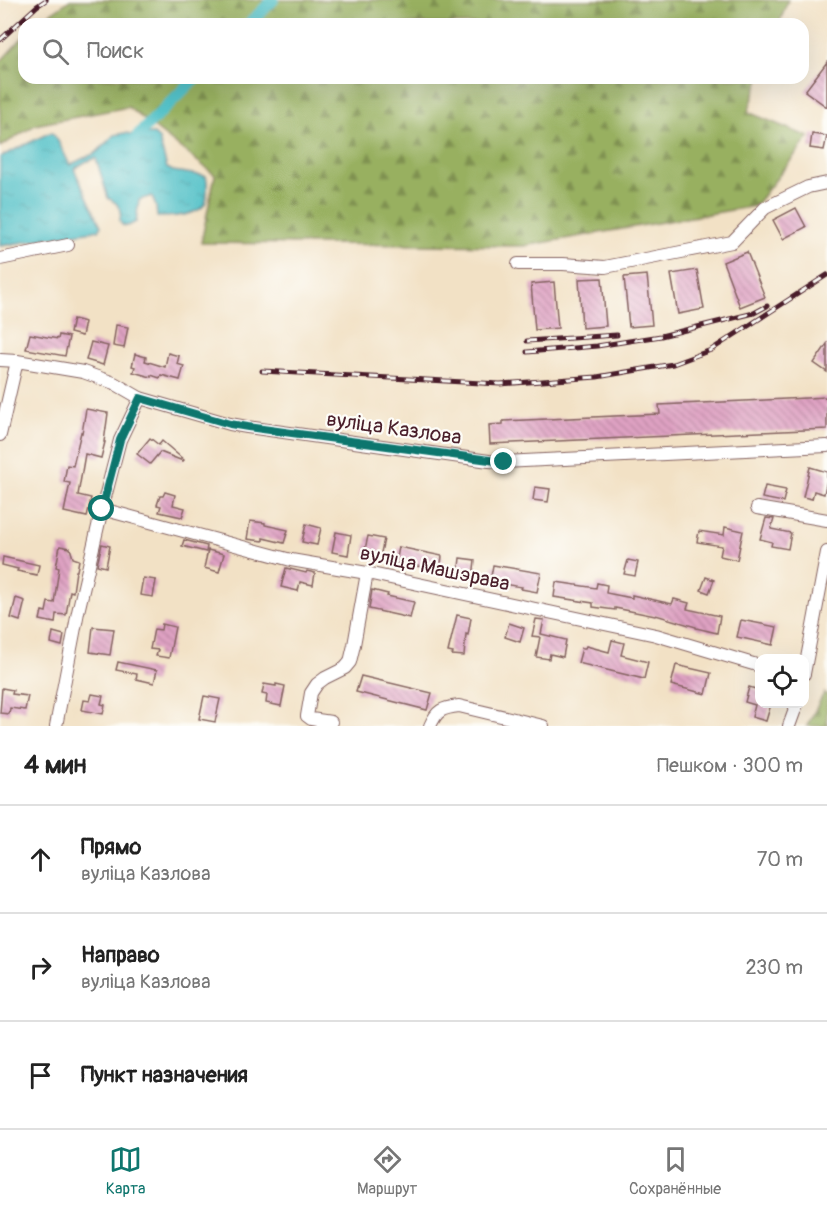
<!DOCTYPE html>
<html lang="ru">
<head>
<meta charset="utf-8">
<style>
  :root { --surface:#fff; --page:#f2f2f2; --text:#222; --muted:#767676; --line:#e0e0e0; --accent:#0f766e }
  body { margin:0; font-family:Pangolin,sans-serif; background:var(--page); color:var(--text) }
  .controls { position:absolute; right:18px; bottom:18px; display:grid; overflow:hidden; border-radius:12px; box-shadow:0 6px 24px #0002 }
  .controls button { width:54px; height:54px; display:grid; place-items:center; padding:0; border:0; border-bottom:2px solid var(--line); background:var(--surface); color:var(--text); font:30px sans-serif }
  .stop { position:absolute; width:18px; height:18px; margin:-14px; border:4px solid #0f766e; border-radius:50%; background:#fff }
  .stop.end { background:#0f766e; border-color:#fff; box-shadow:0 2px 6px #0008 }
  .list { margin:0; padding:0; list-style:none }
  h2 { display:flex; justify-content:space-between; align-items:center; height:78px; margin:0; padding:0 24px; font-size:26px }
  h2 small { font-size:20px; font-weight:400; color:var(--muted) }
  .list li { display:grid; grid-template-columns:39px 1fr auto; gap:18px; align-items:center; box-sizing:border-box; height:108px; padding:0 24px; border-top:2px solid var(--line) }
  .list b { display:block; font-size:22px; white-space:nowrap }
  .list p { margin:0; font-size:20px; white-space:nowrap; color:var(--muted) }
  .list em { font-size:20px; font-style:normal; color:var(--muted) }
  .icon { flex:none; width:33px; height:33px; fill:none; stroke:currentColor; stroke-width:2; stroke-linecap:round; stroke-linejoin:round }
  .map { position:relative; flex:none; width:827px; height:726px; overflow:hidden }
  .search { position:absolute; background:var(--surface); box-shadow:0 6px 24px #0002; left:18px; right:18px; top:18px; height:66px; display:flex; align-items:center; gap:15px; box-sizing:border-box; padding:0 21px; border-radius:18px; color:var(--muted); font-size:22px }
  .sheet { height:402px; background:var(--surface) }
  nav { display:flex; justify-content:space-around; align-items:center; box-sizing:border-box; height:84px; border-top:2px solid var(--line); background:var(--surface); font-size:16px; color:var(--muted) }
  nav a { display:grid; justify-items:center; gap:3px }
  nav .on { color:var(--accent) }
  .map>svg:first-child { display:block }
  .forest { fill:url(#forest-firs); stroke:#716846; stroke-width:1.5 }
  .water { fill:url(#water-ripples); stroke:#4e707a; stroke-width:1.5 }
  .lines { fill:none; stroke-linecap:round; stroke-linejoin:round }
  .canal { stroke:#53c1c8; stroke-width:12 }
  .building { fill:url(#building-back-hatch) }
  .minor-casing { stroke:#856361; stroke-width:14 }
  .minor { stroke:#fff; stroke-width:12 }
  .rail-casing { stroke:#4a1f2b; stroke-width:5 }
  .rail { stroke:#fdfcf7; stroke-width:3; stroke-dasharray:9; stroke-linecap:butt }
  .route { stroke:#0f766e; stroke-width:8 }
  .labels { text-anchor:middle; stroke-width:4.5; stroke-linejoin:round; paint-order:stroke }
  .street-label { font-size:21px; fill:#4a1f2b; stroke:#fdfcf7 }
</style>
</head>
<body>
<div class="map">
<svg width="827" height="726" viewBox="0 0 827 726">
  <defs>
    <pattern id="forest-firs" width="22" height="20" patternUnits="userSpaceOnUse" patternTransform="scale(1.5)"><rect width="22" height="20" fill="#98b061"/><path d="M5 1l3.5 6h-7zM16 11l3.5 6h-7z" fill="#7e8f50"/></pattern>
    <pattern id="water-ripples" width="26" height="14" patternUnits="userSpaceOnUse" patternTransform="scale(1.5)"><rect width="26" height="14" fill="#53c1c8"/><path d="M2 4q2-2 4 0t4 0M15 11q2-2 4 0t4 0" fill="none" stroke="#4aa5ac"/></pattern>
    <pattern id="building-back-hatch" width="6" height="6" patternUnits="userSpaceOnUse" patternTransform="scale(1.5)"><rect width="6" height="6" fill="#dfa2c3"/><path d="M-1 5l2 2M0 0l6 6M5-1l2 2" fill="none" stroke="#b7839f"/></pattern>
  </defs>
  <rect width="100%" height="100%" fill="#fdfcf7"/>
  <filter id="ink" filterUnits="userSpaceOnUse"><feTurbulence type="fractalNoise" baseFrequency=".0167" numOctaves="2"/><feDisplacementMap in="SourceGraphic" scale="12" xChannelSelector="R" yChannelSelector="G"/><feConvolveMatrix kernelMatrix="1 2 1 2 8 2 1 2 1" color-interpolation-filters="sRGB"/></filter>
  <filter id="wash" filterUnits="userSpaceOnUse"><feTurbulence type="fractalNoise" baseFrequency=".008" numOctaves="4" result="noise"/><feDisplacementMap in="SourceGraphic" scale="24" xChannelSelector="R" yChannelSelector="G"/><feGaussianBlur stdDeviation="1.35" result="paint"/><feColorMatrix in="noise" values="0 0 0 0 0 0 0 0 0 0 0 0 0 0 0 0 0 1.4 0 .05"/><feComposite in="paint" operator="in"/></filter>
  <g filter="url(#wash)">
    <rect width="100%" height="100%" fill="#f2e1c5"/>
    <!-- forest -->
    <g class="forest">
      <path d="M70 0H788L779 24H35Z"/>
      <path d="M24 36V78H760L748 112 809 137 755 206 524 246 201 243 215 175 128 107 35 125 0 147V62Z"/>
      <path d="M824 693 827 695V726H807Z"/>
    </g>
    <!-- water -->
    <path class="water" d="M49 133H52L57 139 70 165 82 159 96 153 114 135 125 133 138 135 154 134 159 139 167 168 173 171 206 176C208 182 207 185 207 191 207 194 207 198 206 201 202 216 169 217 157 217L156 207 152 196 139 200 136 222 128 226 122 225 120 221 121 210 116 203 108 198 96 158 85 162 74 169 101 226 99 230 0 246V157Z"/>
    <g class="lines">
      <!-- canal -->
      <g class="canal">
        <path d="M249 24 273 0"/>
        <path d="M138 135 195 78"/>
      </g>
    </g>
    <g id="blocks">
      <!-- building -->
      <g class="building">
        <path d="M827 62V107L805 91Z"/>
        <path d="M812 134 827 136 824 150 810 148Z"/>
        <path d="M796 208 806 227 783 239 773 220Z"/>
        <path d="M747 252 765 297 740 307 723 262Z"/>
        <path d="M697 270 704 309 678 314 671 274Z"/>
        <path d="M647 275 652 325 629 327 624 277Z"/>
        <path d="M602 278 606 326 582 328 579 279Z"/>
        <path d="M554 282 558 328 535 330 531 284Z"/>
        <path d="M73 319 85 322 82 336 70 333Z"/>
        <path d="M116 325 128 327 124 348 113 346Z"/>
        <path d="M30 334 58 339 59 335 69 337 65 356 26 349Z"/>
        <path d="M91 342 108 346 103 365 86 360Z"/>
        <path d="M827 344V372L814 363Z"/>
        <path d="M168 353 179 356 177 364 184 366 180 380 161 375 160 378 151 375V377L133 372 135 367 132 366 135 354 146 357 145 361 165 367Z"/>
        <path d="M827 397V429L490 444 489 425 503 424V421L660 414 659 405Z"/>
        <path d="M86 409 108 413 104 442H105L101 458 85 454 78 495 91 498 87 517 64 512 70 483 64 482 67 465 73 466 81 432 82 433Z"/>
        <path d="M150 438 159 445 162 441 184 460 183 461 160 452 150 464 137 454Z"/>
        <path d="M810 467 827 472V480L824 494 814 491 812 499 803 497Z"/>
        <path d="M765 486 786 490 783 502 762 498Z"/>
        <path d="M535 487 550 489 548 502 533 500Z"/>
        <path d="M165 492 175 495 173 505 185 508 182 517 159 512 161 506 157 505 160 496H163Z"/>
        <path d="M766 518 774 519 771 529 791 533 788 549 771 546 772 542 760 539Z"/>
        <path d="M250 521 265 523V525L288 530 284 543 263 538V541L247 539Z"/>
        <path d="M306 524 321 528 317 545 302 542Z"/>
        <path d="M725 527 743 531 737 560 720 556 722 546 697 542 699 531 724 535Z"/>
        <path d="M336 532 351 535 348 555 332 552Z"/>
        <path d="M368 536 384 539 380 557 364 554Z"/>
        <path d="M184 540 207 546 206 552 182 546Z"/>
        <path d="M102 544 110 546 106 567 97 565Z"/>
        <path d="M60 546 70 548 73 558 79 560 77 571H76L73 592 70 591 66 615 56 614 55 623 40 620 42 611 46 612 48 602 54 603 59 568 56 567Z"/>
        <path d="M399 547 442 556 440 572 423 569V567L396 563Z"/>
        <path d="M208 550 224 554 219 572 204 568Z"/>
        <path d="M3 557 39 565 37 575 17 571 18 569 2 565Z"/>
        <path d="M460 558 475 560 473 578 458 576Z"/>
        <path d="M628 560 638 562 635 576 624 574Z"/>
        <path d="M493 565 541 573 537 592 521 589 522 587 490 582Z"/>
        <path d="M286 568 306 573 307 571 315 573 313 585 300 582 298 591 281 587Z"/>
        <path d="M706 577 714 580 709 593 701 590Z"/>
        <path d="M143 578 156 580 153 597 140 595Z"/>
        <path d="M556 582 596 588 597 583 607 585 606 593 632 598V595L672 604 674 599 689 603 687 609 720 616 717 633 696 628V627L656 615 655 616 615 608V610L593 607V603L554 597Z"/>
        <path d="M372 590 388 594 387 596 414 602 410 618 369 609Z"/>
        <path d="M16 598 25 601 20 621 11 618Z"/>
        <path d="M457 615 471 618 468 635 466 634 464 656 452 655 453 653 448 652Z"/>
        <path d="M536 619 544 620 541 634 566 640 563 657 550 654 549 659 536 657 540 637 532 636Z"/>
        <path d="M741 620 777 627 773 645 737 637Z"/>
        <path d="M509 623 524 628 520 642 505 637Z"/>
        <path d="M162 624 175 627 169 658 156 656 158 650 150 649 154 629 161 630Z"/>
        <path d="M93 627 114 629 110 655 90 652Z"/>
        <path d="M53 632 64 635 62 646 51 643Z"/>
        <path d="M612 640 624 643 621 655 648 662 644 679 578 663 582 648H585L586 646 609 652Z"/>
        <path d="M118 662 157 670 154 683 136 679 137 674 116 670Z"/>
        <path d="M676 665 711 673 706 694 671 685Z"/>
        <path d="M361 676 432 693 427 710 356 692Z"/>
        <path d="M264 684 276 686V684L285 686 281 706 266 703 267 695 262 694Z"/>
        <path d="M749 687 759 690V704H771L766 721 752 717 755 705 745 702Z"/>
        <path d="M2 688 13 690 12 694 28 696 25 710 10 708 9 714 0 713Z"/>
        <path d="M92 694 103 696 101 704 105 705 103 714 82 710 84 700 90 701Z"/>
        <path d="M204 696 220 699 215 722 199 719Z"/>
      </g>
    </g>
  </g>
  <g filter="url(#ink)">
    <use href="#blocks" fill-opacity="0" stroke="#856361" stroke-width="1.5"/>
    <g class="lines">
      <!-- minor casing -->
      <g class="minor-casing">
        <g id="minor">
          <path d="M0 259 68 245"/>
          <path d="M518 264H563L605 267 732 242 765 208 808 187 827 183"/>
          <path d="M0 360 17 361 83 372 114 383 140 398 230 424 247 427 489 461 504 462 827 446"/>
          <path d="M0 435 17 361"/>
          <path d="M757 508 827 520"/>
          <path d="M102 509 291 560 367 573 656 635 760 666"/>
          <path d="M804 674 827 552"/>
          <path d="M331 722 311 719 307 716 311 693 317 684 325 678 345 668 350 662 354 645 367 573"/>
          <path d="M56 726 78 612 102 509 120 440 140 398"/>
          <path d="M430 726C437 710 442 708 459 706L543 726"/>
          <path d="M789 726 797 704"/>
        </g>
      </g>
      <!-- minor -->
      <use href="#minor" class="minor"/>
      <!-- rail casing -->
      <g class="rail-casing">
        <g id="rail">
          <path d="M0 40 37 6 46 0"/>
          <path d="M527 341 617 335"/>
          <path d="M527 352 597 346 661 336 754 313 767 306"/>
          <path d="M262 371 500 384 597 377 673 364 711 350 827 275"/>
        </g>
      </g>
      <!-- rail -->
      <use href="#rail" class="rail"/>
    </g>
  </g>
  <g class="lines" filter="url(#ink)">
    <!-- route -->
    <path class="route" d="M102 509 120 440 140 398 230 424 248 427 504 462"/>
  </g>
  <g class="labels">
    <!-- street labels -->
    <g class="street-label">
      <text transform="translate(394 428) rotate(8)" y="7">вуліца Казлова</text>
      <text transform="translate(435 568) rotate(12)" y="7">вуліца Машэрава</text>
    </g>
  </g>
</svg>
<div class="controls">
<button><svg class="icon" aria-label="locate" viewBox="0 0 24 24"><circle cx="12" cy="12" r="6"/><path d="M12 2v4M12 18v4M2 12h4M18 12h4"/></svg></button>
</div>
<div class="stop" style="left:102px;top:509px"></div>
<div class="stop end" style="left:504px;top:462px"></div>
<div class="search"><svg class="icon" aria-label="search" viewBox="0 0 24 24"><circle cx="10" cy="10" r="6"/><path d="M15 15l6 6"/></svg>Поиск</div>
</div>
<section class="sheet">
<h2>4 мин<small>Пешком · 300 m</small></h2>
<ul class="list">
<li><svg class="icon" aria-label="ahead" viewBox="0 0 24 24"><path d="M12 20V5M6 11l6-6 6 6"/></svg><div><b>Прямо</b><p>вуліца Казлова</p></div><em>70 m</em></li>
<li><svg class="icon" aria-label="right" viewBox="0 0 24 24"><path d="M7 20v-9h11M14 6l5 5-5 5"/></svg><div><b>Направо</b><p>вуліца Казлова</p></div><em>230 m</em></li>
<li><svg class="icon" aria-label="arrive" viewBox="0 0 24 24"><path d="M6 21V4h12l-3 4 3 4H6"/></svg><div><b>Пункт назначения</b></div></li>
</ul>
</section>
<nav>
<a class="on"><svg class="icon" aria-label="map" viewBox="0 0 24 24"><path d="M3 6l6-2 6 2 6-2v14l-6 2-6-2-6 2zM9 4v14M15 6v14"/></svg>Карта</a>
<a><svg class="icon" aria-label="directions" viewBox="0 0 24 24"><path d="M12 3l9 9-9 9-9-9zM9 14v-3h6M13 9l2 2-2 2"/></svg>Маршрут</a>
<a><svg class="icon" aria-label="saved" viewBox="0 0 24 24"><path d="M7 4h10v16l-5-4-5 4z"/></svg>Сохранённые</a>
</nav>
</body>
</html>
